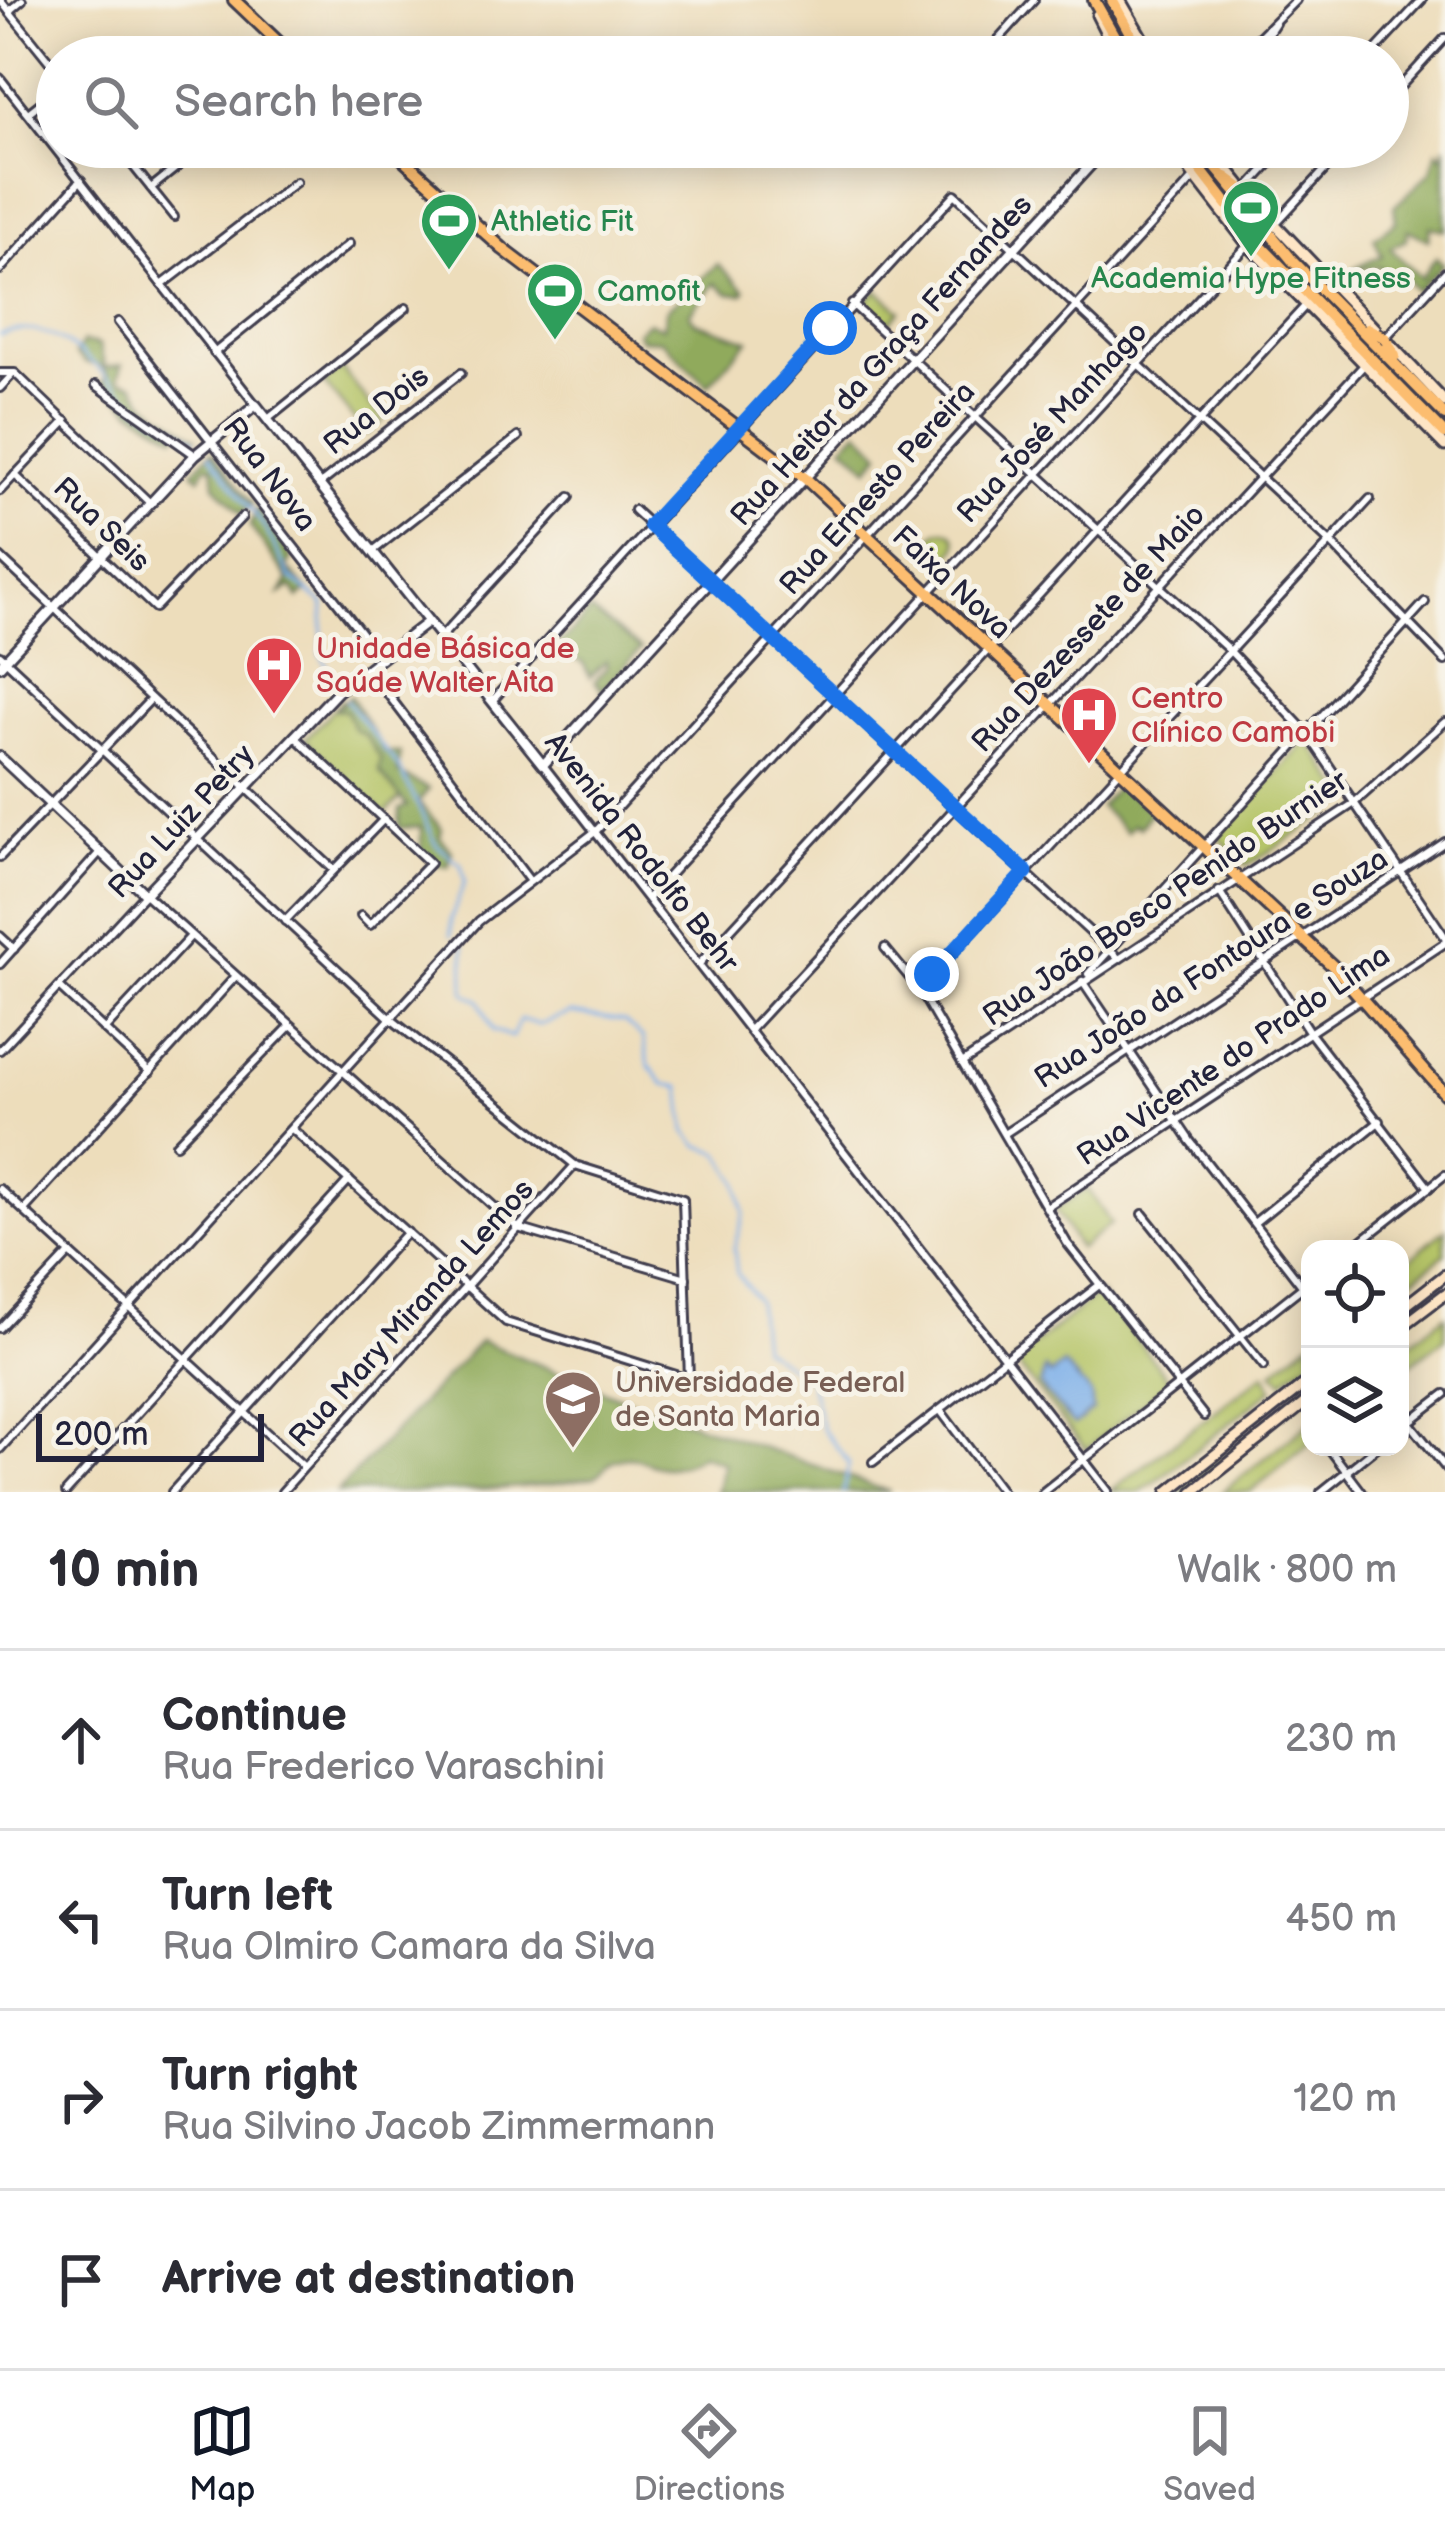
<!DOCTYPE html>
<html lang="en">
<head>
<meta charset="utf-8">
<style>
  :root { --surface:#fff; --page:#f7f7f7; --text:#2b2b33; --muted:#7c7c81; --line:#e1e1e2; --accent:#111827 }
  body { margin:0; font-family:"Balsamiq Sans",sans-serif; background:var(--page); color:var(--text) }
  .controls { position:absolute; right:36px; bottom:36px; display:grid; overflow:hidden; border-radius:24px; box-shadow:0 6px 30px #0003 }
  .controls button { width:108px; height:108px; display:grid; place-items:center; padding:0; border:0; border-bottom:3px solid var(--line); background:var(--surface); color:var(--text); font:60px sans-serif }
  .scale { position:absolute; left:36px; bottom:30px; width:228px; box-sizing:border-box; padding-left:12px; border:6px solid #22223b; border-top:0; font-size:33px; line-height:42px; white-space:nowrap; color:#22223b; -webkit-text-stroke:9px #f7f3e8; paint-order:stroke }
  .stop { position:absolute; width:36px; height:36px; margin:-27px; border:9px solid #1a73e8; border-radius:50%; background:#fff }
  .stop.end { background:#1a73e8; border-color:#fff; box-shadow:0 3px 12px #0008 }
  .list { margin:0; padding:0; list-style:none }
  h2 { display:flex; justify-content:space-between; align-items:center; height:156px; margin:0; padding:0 48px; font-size:51px }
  h2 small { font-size:39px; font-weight:400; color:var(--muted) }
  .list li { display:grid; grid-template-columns:78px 1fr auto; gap:36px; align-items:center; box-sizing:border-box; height:180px; padding:0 48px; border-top:3px solid var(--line) }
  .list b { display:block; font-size:45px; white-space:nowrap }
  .list p { margin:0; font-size:39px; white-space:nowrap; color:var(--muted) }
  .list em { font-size:39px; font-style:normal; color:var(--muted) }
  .icon { flex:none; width:66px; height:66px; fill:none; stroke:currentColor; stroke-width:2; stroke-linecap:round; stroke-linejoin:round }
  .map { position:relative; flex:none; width:1445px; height:1492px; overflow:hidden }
  .search { position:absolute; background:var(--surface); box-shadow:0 6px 30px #0003; left:36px; right:36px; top:36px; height:132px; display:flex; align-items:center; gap:30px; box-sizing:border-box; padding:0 42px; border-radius:66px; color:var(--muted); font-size:45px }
  .sheet { height:876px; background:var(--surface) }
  nav { display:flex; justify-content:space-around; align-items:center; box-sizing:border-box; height:168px; border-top:3px solid var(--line); background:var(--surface); font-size:33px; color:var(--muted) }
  nav a { display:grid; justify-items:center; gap:6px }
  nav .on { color:var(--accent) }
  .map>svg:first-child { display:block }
  .green { fill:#b5c467; stroke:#6c7351; stroke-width:3 }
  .forest { fill:#90aa5c; stroke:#59664c; stroke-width:3 }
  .water { fill:#7cafe9; stroke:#4f6892; stroke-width:3 }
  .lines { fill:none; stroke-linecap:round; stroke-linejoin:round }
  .stream { stroke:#7cafe9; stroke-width:3 }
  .minor-casing { stroke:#403e4e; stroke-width:12 }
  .tertiary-casing { stroke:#403e4e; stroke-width:14 }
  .secondary-casing { stroke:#403e4e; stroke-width:15 }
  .trunk-casing { stroke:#403e4e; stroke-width:16 }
  .minor { stroke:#fff; stroke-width:6 }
  .tertiary { stroke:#fff; stroke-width:8 }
  .secondary { stroke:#fee5c5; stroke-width:9 }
  .trunk { stroke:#fcbd6f; stroke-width:10 }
  .route { stroke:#1a73e8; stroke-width:15 }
  .labels { text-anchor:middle; stroke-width:10; stroke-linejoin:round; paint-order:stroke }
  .leisure-label { font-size:30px; fill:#27864d; stroke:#f7f3e8; text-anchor:start }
  .street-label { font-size:30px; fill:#22223b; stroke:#f7f3e8 }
  .health-label { font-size:30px; fill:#be3a42; stroke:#f7f3e8; text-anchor:start }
  .education-label { font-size:30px; fill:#785e54; stroke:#f7f3e8; text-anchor:start }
</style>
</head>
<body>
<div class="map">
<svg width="1445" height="1492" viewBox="0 0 1445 1492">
  <rect width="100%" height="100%" fill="#f7f3e8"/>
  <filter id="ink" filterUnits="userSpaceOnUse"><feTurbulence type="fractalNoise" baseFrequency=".00833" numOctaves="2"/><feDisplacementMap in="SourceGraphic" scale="24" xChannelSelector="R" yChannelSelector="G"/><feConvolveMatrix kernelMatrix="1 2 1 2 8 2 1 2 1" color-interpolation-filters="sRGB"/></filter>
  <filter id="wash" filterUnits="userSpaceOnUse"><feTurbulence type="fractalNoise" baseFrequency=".004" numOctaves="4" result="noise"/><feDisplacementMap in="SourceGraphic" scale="48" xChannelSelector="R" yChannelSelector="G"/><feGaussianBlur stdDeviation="2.7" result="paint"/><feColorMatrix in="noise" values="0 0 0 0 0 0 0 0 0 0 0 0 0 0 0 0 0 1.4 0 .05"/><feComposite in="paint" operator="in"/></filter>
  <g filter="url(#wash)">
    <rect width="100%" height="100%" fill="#edddbb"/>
    <!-- green -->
    <g class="green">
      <path d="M877 290 900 310 887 325 864 304Z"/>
      <path d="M341 368 383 421 367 435 324 383Z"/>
      <circle cx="944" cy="543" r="13"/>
      <path d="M342 700 405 793 385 814 305 739Z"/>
      <path d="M1308 740 1349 800 1247 866 1216 835Z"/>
      <path d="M1088 1189 1111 1224 1079 1249 1055 1209Z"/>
      <path d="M1445 1229V1254L1409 1282 1400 1267Z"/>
      <path d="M1099 1293 1170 1381 1086 1450 1014 1361Z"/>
      <path d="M1445 1315V1338L1400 1372V1351Z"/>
      <path d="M1310 1341V1360L1283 1381 1273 1371Z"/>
      <path d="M1265 1373 1273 1389 1156 1481 1139 1492 1111 1491Z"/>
      <path d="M1310 1386V1393L1185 1492H1175Z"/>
      <path d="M1309 1423 1310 1443 1250 1492H1222Z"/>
    </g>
    <!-- forest -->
    <g class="forest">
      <path d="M1445 145V230L1430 227 1428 240 1408 230 1406 240 1390 248 1421 278 1436 257 1443 264 1416 291 1401 273 1381 280V267L1362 269 1343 285 1356 267 1382 256 1374 238 1396 222 1394 207 1431 172 1437 150 1442 156Z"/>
      <path d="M718 264 745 290 743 294H729L715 283 689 314 695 322 749 340 708 385 661 340 641 339 637 332 648 322 663 327 666 310Z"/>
      <path d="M83 342 99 345 105 367 122 365 118 380 134 384 145 402 198 438 180 430 175 436 132 410 102 382 108 375 101 366 85 363 75 354Z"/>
      <path d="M859 430 881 453 869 468 844 445Z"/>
      <path d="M212 451 252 504 242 514 215 485 213 466H206L200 478 192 472Z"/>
      <path d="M257 509 292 558 287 567 307 590 299 598 292 587 281 593 289 580 250 526Z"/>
      <path d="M591 611 641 649 602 690 595 681 607 667 606 661 590 677 583 663 556 648Z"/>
      <path d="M350 696 385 752 400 753 398 773 429 789 418 802 442 829 440 837 452 852 448 867 435 864 421 850V827L399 828 400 809 407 806 379 771 381 759 365 735 355 730 346 711 335 710Z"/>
      <path d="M1119 784 1151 812 1139 828 1134 824 1126 832 1100 807Z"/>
      <path d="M480 1341 630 1401 890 1492H716L724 1463 701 1455C648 1486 648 1447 615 1460 607 1463 603 1474 594 1477 518 1492 418 1492 337 1492Z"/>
    </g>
    <!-- water -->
    <path class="water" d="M1064 1365 1091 1394 1093 1410 1074 1425 1040 1386 1045 1369 1050 1375Z"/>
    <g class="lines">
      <!-- stream -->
      <g class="stream">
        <path d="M0 335C58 312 99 374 137 405 154 418 177 426 195 439"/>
        <path d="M210 455 265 528 291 578 324 604 321 654 334 680"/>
        <path d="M346 700 400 769 437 845 461 865 465 881 451 919V935"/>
        <path d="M464 946 465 993 479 1000 493 1030 512 1037 520 1019 539 1025 571 1013 624 1021 643 1038 649 1065 664 1084 681 1087 686 1131 698 1145 720 1153 738 1182 744 1213 734 1248 737 1273 757 1300 762 1347 809 1379 822 1428 849 1464 843 1492"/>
      </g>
    </g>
  </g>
  <g filter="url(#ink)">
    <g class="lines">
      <!-- minor casing -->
      <g class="minor-casing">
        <g id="minor">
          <path d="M0 0 57 71"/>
          <path d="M9 11 22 0"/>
          <path d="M176 57 178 55"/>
          <path d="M983 57 1034 0"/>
          <path d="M1239 57 1296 0"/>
          <path d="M1253 57 1275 23"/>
          <path d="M1369 57 1422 0"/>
          <path d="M0 78 256 405"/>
          <path d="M1388 100 1445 38"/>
          <path d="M28 113 57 90"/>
          <path d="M118 147 174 217"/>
          <path d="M151 188 202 147"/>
          <path d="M1245 191 1286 147"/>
          <path d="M1275 224 1346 147"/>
          <path d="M0 270 81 180"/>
          <path d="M162 285 296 182"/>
          <path d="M852 304 1229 650 1307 733 1445 937"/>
          <path d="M118 322 381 658"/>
          <path d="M1385 338 1445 272"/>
          <path d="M214 353 349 244"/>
          <path d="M0 373H15L150 503"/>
          <path d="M96 385 195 455"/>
          <path d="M0 388 12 375"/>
          <path d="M268 419 406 308"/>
          <path d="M15 475 155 608 242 517"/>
          <path d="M320 484 461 373"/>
          <path d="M0 491 66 421"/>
          <path d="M634 510 1118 958"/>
          <path d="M373 551 518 437"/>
          <path d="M0 557 334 870"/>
          <path d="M441 637 570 497"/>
          <path d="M0 655 391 1019 575 1165 683 1199 689 1379 506 1322 292 1129"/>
          <path d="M368 668 529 880"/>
          <path d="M492 701 955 194 1330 542 1445 661"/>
          <path d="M294 736 430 863 370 925 361 916"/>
          <path d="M543 765 1108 1491"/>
          <path d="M0 857 151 699"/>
          <path d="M1219 891 1310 1033 1429 1188"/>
          <path d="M648 898 1248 245"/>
          <path d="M285 921 384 819"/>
          <path d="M0 936 14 949"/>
          <path d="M885 948 919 989 1067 1243 1204 1416"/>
          <path d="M0 964 100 852"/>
          <path d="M699 964 1306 305"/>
          <path d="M1088 974 1425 602"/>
          <path d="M1082 981 1190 1141 1303 1287"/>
          <path d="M59 987 150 1072"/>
          <path d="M919 989 1370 499"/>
          <path d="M104 1030 191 936"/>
          <path d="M750 1030 1364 365"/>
          <path d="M0 1050 145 894 518 1228 686 1278"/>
          <path d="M962 1063 1353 804 1445 722"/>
          <path d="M1004 1134 1445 842"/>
          <path d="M176 1144 290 1026"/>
          <path d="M0 1189 303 1466"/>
          <path d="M1048 1206 1445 943"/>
          <path d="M24 1210 235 977"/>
          <path d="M1143 1214 1264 1366"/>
          <path d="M1254 1223 1380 1121"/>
          <path d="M1351 1249 1445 1175"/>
          <path d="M0 1328 70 1253"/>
          <path d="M940 1410 1002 1492"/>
          <path d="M1409 1422 1445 1467"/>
          <path d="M1400 1429 1445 1394"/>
          <path d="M1328 1447 1362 1492"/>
          <path d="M0 1449 479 921 596 831 1194 178"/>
          <path d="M873 1462 1098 1286"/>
          <path d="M66 1492 349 1180"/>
          <path d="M172 1492 407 1232"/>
          <path d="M282 1492 575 1165"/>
          <path d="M1043 1492 1310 1281"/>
          <path d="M1321 1492 1377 1447"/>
        </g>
      </g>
      <!-- tertiary casing -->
      <g class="tertiary-casing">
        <g id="tertiary">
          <path d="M0 666 195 455 256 405 543 765 1107 147"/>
          <path d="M0 757 145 894 338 691 428 622"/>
        </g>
      </g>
      <!-- secondary casing -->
      <g class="secondary-casing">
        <g id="secondary">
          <path d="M1120 0 1153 57"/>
          <path d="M1097 15 1118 57"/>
          <path d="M1172 147 1248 245 1445 446"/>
          <path d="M1210 147 1240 184"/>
          <path d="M1254 202 1375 329"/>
          <path d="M1391 345 1445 402"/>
          <path d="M1400 1310 1445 1275"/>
          <path d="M1400 1328 1445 1294"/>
          <path d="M1168 1492 1310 1380"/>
          <path d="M1193 1492 1310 1399"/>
        </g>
      </g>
      <!-- trunk casing -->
      <g class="trunk-casing">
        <g id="trunk">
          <path d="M234 0 294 57"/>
          <path d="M1094 0 1126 57"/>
          <path d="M1112 0 1143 57"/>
          <path d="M390 147 503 249 806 479 1335 968 1445 1094"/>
          <path d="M1183 147 1254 239 1445 434"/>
          <path d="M1199 147 1292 260 1445 415"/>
          <path d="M1226 177 1245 191 1256 212"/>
          <path d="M1367 328 1385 338 1395 356"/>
        </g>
      </g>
      <!-- minor -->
      <use href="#minor" class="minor"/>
      <!-- tertiary -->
      <use href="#tertiary" class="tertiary"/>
      <!-- secondary -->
      <use href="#secondary" class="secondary"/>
      <!-- trunk -->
      <use href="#trunk" class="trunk"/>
    </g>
  </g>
  <g class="lines" filter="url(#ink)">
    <!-- route -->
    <path class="route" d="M830 328 650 525 1026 872 932 974"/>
  </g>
  <!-- icons -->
  <defs>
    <g id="stadium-pin" transform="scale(3)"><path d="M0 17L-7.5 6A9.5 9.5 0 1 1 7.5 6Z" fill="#2e9e5b" stroke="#f7f3e8"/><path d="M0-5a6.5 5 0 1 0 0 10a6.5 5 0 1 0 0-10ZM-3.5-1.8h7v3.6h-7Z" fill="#fff"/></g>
    <g id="hospital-pin" transform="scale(3)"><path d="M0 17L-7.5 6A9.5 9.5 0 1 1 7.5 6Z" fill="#e0444e" stroke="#f7f3e8"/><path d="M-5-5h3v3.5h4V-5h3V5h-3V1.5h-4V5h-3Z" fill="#fff"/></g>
    <g id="university-pin" transform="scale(3)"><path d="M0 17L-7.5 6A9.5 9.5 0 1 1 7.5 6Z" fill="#8d6e63" stroke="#f7f3e8"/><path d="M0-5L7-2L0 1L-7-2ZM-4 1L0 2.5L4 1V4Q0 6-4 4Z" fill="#fff"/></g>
  </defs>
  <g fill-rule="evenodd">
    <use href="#stadium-pin" x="1251" y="208"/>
    <use href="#stadium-pin" x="449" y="221"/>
    <use href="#stadium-pin" x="555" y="291"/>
    <use href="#hospital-pin" x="274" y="665"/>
    <use href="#hospital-pin" x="1089" y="715"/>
    <use href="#university-pin" x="573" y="1399"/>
  </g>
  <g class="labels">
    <!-- leisure labels -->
    <g class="leisure-label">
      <text x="491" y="231">Athletic Fit</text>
      <text x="1251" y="288" text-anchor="middle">Academia Hype Fitness</text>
      <text x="597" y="301">Camofit</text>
    </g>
    <!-- street labels -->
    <g class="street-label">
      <text transform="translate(881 360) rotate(-48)" y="10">Rua Heitor da Graça Fernandes</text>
      <text transform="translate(376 410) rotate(-38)" y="10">Rua Dois</text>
      <text transform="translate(1052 422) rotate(-47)" y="10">Rua José Manhago</text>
      <text transform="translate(270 474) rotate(53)" y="10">Rua Nova</text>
      <text transform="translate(877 488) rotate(-48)" y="10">Rua Ernesto Pereira</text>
      <text transform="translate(102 524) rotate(44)" y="10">Rua Seis</text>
      <text transform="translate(952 582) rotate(43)" y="10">Faixa Nova</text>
      <text transform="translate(1088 628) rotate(-47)" y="10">Rua Dezessete de Maio</text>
      <text transform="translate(181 821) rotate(-47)" y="10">Rua Luiz Petry</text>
      <text transform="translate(642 852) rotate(52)" y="10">Avenida Rodolfo Behr</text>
      <text transform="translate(1165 898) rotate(-34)" y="10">Rua João Bosco Penido Burnier</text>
      <text transform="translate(1211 968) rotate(-33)" y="10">Rua João da Fontoura e Souza</text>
      <text transform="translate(1233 1055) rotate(-34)" y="10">Rua Vicente do Prado Lima</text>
      <text transform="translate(411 1313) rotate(-48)" y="10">Rua Mary Miranda Lemos</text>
    </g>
    <!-- health labels -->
    <g class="health-label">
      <text x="316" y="658">Unidade Básica de<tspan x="316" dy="34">Saúde Walter Aita</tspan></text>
      <text x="1131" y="708">Centro<tspan x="1131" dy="34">Clínico Camobi</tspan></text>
    </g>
    <!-- education labels -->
    <g class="education-label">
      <text x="615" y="1392">Universidade Federal<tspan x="615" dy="34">de Santa Maria</tspan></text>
    </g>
  </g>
</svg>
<div class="controls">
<button><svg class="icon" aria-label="locate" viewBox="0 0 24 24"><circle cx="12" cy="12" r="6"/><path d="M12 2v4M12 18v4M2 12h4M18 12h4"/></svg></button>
<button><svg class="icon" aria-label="layers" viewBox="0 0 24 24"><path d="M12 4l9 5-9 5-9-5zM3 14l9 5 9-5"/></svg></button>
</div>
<div class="scale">200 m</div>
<div class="stop" style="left:830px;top:328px"></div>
<div class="stop end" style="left:932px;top:974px"></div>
<div class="search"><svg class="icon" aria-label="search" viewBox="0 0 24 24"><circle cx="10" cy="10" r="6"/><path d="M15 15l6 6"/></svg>Search here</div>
</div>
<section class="sheet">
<h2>10 min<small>Walk · 800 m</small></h2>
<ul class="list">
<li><svg class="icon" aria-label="ahead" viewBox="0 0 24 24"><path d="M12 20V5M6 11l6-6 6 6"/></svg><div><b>Continue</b><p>Rua Frederico Varaschini</p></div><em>230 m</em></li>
<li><svg class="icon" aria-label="left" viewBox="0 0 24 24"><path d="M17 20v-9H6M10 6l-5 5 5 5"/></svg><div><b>Turn left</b><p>Rua Olmiro Camara da Silva</p></div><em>450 m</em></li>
<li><svg class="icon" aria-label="right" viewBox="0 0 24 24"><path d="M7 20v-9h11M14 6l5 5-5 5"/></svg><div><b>Turn right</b><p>Rua Silvino Jacob Zimmermann</p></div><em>120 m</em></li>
<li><svg class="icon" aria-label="arrive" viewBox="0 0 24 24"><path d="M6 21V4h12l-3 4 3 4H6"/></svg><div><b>Arrive at destination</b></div></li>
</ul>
</section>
<nav>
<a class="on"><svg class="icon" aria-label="map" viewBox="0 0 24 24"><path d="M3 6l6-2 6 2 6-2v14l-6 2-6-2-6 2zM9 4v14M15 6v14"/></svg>Map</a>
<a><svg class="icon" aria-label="directions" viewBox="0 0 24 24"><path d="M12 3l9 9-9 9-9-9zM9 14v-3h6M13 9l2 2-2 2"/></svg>Directions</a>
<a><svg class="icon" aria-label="saved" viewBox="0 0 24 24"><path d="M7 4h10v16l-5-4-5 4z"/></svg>Saved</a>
</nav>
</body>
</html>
